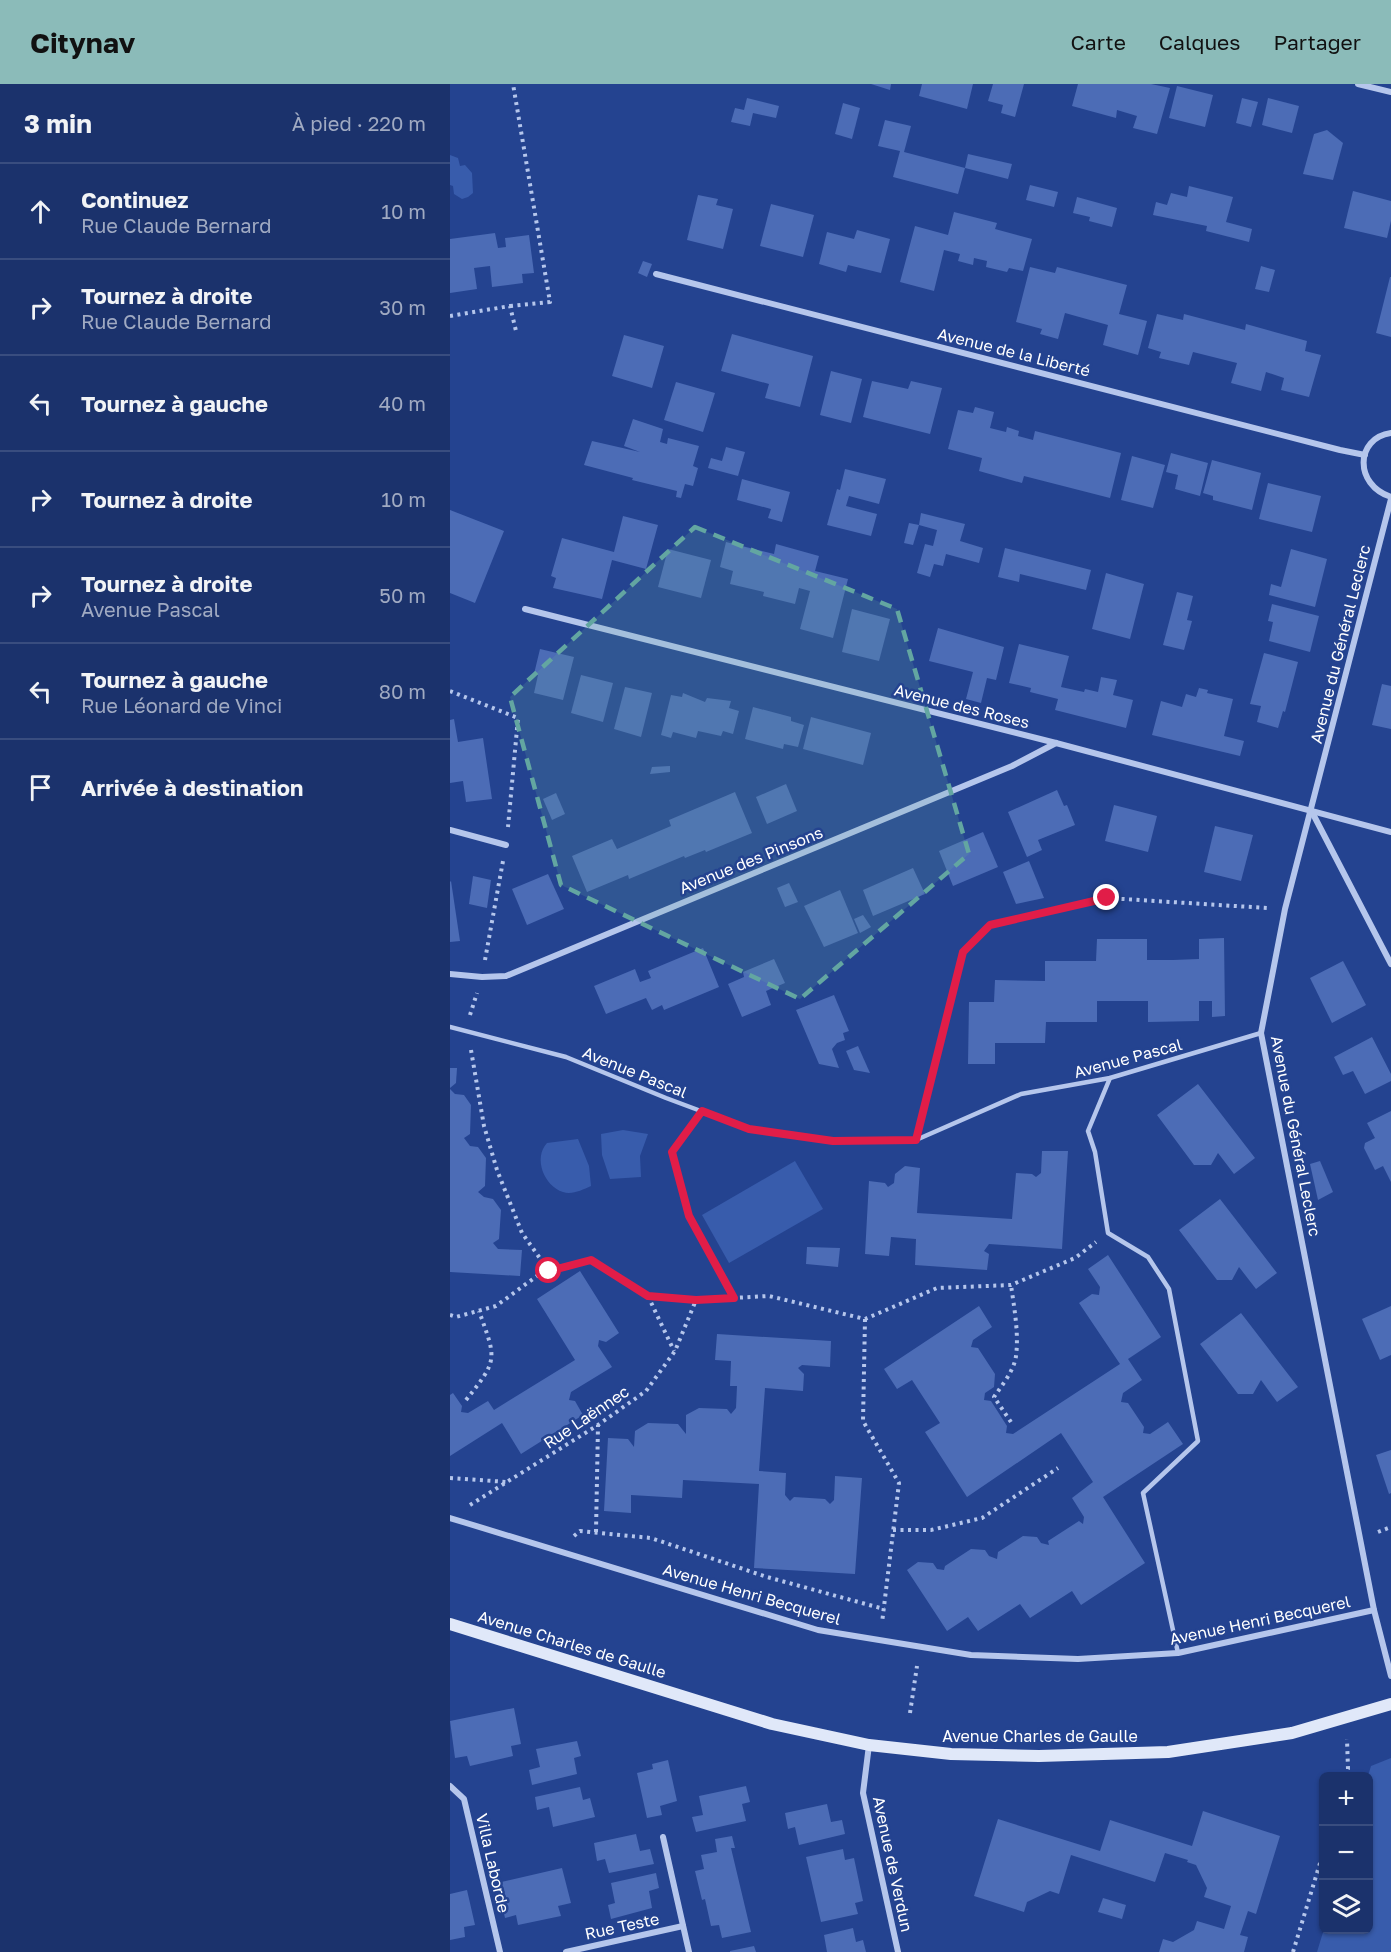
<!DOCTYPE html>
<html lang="fr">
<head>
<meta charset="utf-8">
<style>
  :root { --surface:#1b326c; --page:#243a72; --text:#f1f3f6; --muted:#a0aac2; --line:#394d7f; --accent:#8bbbb9 }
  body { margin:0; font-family:"Golos Text",sans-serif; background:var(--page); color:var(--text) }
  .controls { position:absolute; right:18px; bottom:18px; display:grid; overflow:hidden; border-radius:9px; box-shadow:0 2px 4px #0004 }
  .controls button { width:54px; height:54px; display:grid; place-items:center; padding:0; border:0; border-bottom:2px solid var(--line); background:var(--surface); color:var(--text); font:30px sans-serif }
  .stop { position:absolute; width:18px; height:18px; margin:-14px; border:4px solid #e11d48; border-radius:50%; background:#fff }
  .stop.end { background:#e11d48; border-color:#fff; box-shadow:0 2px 6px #0008 }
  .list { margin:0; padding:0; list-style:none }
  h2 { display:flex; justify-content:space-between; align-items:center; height:78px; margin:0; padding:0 24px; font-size:26px }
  h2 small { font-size:20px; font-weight:400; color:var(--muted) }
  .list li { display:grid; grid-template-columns:39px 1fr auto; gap:18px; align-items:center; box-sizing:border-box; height:96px; padding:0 24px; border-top:2px solid var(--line) }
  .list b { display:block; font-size:22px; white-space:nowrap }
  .list p { margin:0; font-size:20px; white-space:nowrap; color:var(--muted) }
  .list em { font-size:20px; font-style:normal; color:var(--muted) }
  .icon { flex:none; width:33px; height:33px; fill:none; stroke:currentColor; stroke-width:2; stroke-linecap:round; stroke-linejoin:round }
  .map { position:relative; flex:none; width:941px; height:1868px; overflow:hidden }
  header { display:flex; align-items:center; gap:36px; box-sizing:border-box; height:84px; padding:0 30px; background:var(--accent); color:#111 }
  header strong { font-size:28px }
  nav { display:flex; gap:33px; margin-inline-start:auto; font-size:21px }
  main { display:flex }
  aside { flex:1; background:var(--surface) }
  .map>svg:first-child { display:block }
  .green { fill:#385cac }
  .building { fill:#4c6cb6 }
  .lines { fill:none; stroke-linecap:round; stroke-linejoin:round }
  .path { stroke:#b5c6ec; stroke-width:4; stroke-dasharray:3 4.5; stroke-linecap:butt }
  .lane { stroke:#b5c6ec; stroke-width:4.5 }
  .street { stroke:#b5c6ec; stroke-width:6 }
  .secondary { stroke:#e0e8f9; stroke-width:12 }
  .route { stroke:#e11d48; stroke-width:8 }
  .marked { fill:#63a6a1; fill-opacity:0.2; stroke:#63a6a1; stroke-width:4.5; stroke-dasharray:12 8; stroke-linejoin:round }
  .labels { text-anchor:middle; stroke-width:5; stroke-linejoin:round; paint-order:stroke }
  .street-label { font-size:16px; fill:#fff; stroke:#244390 }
</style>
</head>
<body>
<header>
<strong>Citynav</strong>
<nav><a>Carte</a><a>Calques</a><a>Partager</a></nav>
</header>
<main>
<aside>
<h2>3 min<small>À pied · 220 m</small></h2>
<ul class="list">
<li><svg class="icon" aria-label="ahead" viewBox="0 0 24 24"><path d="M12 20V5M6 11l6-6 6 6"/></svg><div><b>Continuez</b><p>Rue Claude Bernard</p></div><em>10 m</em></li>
<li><svg class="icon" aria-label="right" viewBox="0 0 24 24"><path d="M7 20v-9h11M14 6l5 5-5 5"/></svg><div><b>Tournez à droite</b><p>Rue Claude Bernard</p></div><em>30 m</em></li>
<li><svg class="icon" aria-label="left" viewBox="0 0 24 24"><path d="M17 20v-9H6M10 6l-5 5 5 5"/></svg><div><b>Tournez à gauche</b></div><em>40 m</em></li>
<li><svg class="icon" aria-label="right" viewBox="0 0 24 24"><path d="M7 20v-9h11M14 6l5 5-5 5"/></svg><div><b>Tournez à droite</b></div><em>10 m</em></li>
<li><svg class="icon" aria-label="right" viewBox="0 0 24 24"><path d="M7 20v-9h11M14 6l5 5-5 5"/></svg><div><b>Tournez à droite</b><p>Avenue Pascal</p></div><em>50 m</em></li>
<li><svg class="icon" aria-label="left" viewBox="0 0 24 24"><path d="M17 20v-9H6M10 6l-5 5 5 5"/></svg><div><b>Tournez à gauche</b><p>Rue Léonard de Vinci</p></div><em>80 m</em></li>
<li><svg class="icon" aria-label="arrive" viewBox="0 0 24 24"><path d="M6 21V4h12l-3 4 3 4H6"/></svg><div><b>Arrivée à destination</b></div></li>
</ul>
</aside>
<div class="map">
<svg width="941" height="1868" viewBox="0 0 941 1868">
  <rect width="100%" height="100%" fill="#244390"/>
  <!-- green -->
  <g class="green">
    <path d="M0 71 8 74 10 82 15 81 22 89 23 109 18 113 12 115 4 110 3 102 0 101Z"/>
    <path d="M173 1046 198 1050 190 1072 191 1093 160 1095 152 1071 151 1050Z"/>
    <path d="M128 1055 139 1082 141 1102C132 1106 122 1111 113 1108 94 1102 83 1074 97 1059Z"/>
    <path d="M345 1077 373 1125 279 1179 252 1131Z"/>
    <path d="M941 1674V1868H867L874 1845 918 1846V1692L921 1682Z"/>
  </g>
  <!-- building -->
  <g class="building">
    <path d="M421 0H441L440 6Z"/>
    <path d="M472 0H523L517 25 469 12Z"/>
    <path d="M543 0H574L565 33 551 29 553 21 538 17Z"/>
    <path d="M628 0H701L720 4 707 50 683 44 687 32 667 26 666 34 622 22Z"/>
    <path d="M727 2 763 11 755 43 719 34Z"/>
    <path d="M297 14 329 22 326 34 303 29 300 42 281 38 285 24 294 26Z"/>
    <path d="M792 14 808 18 801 43 786 39Z"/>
    <path d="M818 14 849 22 842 49 812 41Z"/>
    <path d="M393 19 410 24 402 55 385 50Z"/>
    <path d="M435 36 461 42 454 68 515 84 508 110 443 93 450 67 428 62Z"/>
    <path d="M877 46 893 59 883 96 853 90 864 50Z"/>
    <path d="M518 70 562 80 558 95 515 84Z"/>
    <path d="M580 101 608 108 604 123 576 116Z"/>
    <path d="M739 102 783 113 776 138 802 145 799 158 756 147 757 142 703 131 706 118 717 121 721 109 737 113Z"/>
    <path d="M903 107 941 117V137L937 154 894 144Z"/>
    <path d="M248 111 268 115 266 121 283 125 273 165 237 156Z"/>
    <path d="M627 113 667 124 662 143 639 137 640 133 623 129Z"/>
    <path d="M321 120 364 131 353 173 310 162Z"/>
    <path d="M504 128 547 139 545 145 582 155 573 187 559 184 557 188 536 183 537 177 524 174 523 181 508 177 510 170 494 166 484 207 450 198 465 142 498 151Z"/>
    <path d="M407 146 440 155 431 189 398 181 396 188 369 180 377 148 404 155Z"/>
    <path d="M45 149 48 164 56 163 55 154 79 151 84 189 72 190 73 199 42 203 40 182 24 184 27 205 0 209V155Z"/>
    <path d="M193 177 202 180 197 193 188 189Z"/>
    <path d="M811 182 825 186 819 208 805 205Z"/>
    <path d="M580 183 605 189 607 183 677 201 669 230 697 237 688 271 653 261 658 241 615 229 608 255 590 250 592 245 566 238Z"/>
    <path d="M940 193H941V253L926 249Z"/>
    <path d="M707 230 733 236 734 230 795 246 796 240 857 257 855 267 871 271 859 313 831 306 834 294 816 288 811 307 781 299 787 279 743 268 739 281 709 274 711 268 698 264Z"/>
    <path d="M282 250 363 272 350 323 315 314 319 300 271 287Z"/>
    <path d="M174 251 214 262 202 304 162 292Z"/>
    <path d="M381 287 412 295 401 339 370 331Z"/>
    <path d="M422 297 458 305 461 297 492 304 480 350 413 333Z"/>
    <path d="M226 298 265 309 253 348 214 336Z"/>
    <path d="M525 323 544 328 540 344 556 348 557 343 569 347 568 352 583 356 585 347 671 369 660 414 574 392 572 399 529 387 532 374 498 365 508 326 523 329Z"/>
    <path d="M183 335 213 345 210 358 217 360 218 354 249 362 243 382 248 384 243 402 235 400 231 414 226 413 227 407 182 396 183 394 134 381 142 357 190 368 174 362Z"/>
    <path d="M276 363 295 368 288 392 258 384 261 374 272 377Z"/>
    <path d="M721 369 758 379 750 412 725 405 728 391 716 388Z"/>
    <path d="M682 372 715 381 703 424 671 416Z"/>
    <path d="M762 376 811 389 802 426 763 416V412L753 409Z"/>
    <path d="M395 385 436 395 429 420 399 412 396 422 427 430 421 452 377 441 387 405 390 406Z"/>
    <path d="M292 395 340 408 332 438 318 434 321 425 287 416Z"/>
    <path d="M818 399 871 412 862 448 809 435Z"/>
    <path d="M0 426 54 447 25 519 0 509Z"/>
    <path d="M471 429 515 440 510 457 533 464 529 479 496 470 493 482 484 480 480 493 467 489 475 460 483 462 487 446 469 441Z"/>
    <path d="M173 432 208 441 196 485 162 476 152 515 103 504 106 494 101 492 112 454 164 468Z"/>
    <path d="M459 439 469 441 463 461 454 459Z"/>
    <path d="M276 458 324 470 326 460 369 472 365 487 398 495 383 554 350 545 360 507 349 504 345 520 313 512 314 508 280 500 283 487 270 483Z"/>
    <path d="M555 464 641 486 636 506 570 490 569 498 548 493Z"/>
    <path d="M218 465 261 476 251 514 208 503Z"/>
    <path d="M841 465 877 475 865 523 819 511 821 500 831 503Z"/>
    <path d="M656 489 694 500 680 555 642 545Z"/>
    <path d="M727 508 743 512 737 536 742 537 734 566 713 561Z"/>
    <path d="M822 520 869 532 860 568 819 557 823 538 818 537Z"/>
    <path d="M402 525 440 535 429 577 392 568Z"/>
    <path d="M488 544 554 563 546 596 537 594 531 619 516 615 523 588 479 577Z"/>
    <path d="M569 560 619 572 611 603 634 608 635 605 648 608 651 593 667 596 663 611 683 616 676 644 605 626 608 615 580 608 581 604 559 599Z"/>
    <path d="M90 565 124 573 113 616 84 609 88 591 84 590Z"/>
    <path d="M814 569 848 578 835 628 833 627 828 644 807 638 811 622 800 620Z"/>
    <path d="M131 591 163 599 153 638 121 629Z"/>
    <path d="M932 600 941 602V645L922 641Z"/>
    <path d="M175 603 202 609 191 653 164 645Z"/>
    <path d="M749 604 758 606 757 609 783 615 774 652 794 657 790 672 702 651 711 617 732 623 736 610 746 613Z"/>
    <path d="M233 609 255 618 257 614 281 617 279 624 289 627 283 650 273 647 271 652 248 647 246 654 223 648 221 654 211 651 221 611 232 613Z"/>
    <path d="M303 623 341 633V637L354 641 348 663 334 660 333 665 295 655Z"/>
    <path d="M361 633 421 649 413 681 353 665Z"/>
    <path d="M4 635 8 658 33 654 42 715 16 718 13 697 0 699V636Z"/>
    <path d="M220 682V688L200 690 202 683Z"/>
    <path d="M336 700 347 727 317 740 306 713Z"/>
    <path d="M607 706 614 722 617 721 625 741 588 756 592 766 577 773 558 728Z"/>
    <path d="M285 708 302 749 256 768 255 766 235 774 234 772 179 795 178 791 137 808 122 772 162 755 167 765 221 742 219 736Z"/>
    <path d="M106 709 115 730 102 736 93 715Z"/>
    <path d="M664 721 707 732 698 768 655 757Z"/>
    <path d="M765 742 803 751 791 797 754 788Z"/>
    <path d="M533 748 548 783 503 802 489 767Z"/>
    <path d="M579 777 594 814 566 820 553 788Z"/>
    <path d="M463 784 475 810 423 832 413 806Z"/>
    <path d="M98 790 114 825 77 841 62 805Z"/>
    <path d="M23 792 41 796 37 824 19 820Z"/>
    <path d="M1 797 10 857 0 858V798Z"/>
    <path d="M339 799 348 818 335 823 327 804Z"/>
    <path d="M390 806 408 849 374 863 354 822Z"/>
    <path d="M413 831 421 843 410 849 404 835Z"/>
    <path d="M774 854 775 932 762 933V917H749V937L698 938V917H647V938H596L595 959H545V980H518L519 918H544L545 896 595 897V877H646L647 855H697V876H723L749 875V855Z"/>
    <path d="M253 864 269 903 214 926 212 921 202 926 196 914 156 930 144 902 185 885 190 898 201 894 198 887Z"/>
    <path d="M324 875 335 899 316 907 321 921 292 933 278 900 294 893 293 888Z"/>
    <path d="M893 877 916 921 882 939 860 894Z"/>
    <path d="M384 911 399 947 393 949 395 956 387 959 382 965 389 984 369 980 346 926Z"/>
    <path d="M922 953 941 990V997L915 1010 903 987 893 991 884 973Z"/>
    <path d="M408 962 420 989 404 986 396 967Z"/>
    <path d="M0 984H7L6 999 0 1004Z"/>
    <path d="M748 1000 805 1074 784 1090 768 1069 761 1081H744L707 1031Z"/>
    <path d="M0 1005 5 1010 14 1011 21 1021 20 1050 14 1054 20 1062 28 1063 36 1074 35 1102 28 1108 34 1113 43 1115 51 1126 49 1155 43 1159 48 1165 72 1166 70 1192 0 1188Z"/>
    <path d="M941 1027V1098L933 1082 925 1086 914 1064 915 1059 925 1054 917 1039Z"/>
    <path d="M592 1067H618L612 1165 539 1160 534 1167 539 1170 537 1186 465 1181 466 1155 441 1153 439 1172 415 1170 419 1097 435 1099 438 1103 444 1099 445 1090 455 1082 470 1084 467 1129 562 1135 566 1089 582 1090 586 1093 591 1089Z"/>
    <path d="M870 1077 883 1108 868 1116 860 1080Z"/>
    <path d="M770 1115 827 1189 806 1205 789 1183 782 1196H767L729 1146Z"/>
    <path d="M357 1163 390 1164 388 1183 356 1180Z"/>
    <path d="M658 1171 711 1253 678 1275 692 1296 673 1309 671 1318 678 1319 694 1343 693 1349 700 1350 718 1338 733 1360 653 1413 695 1479 631 1521 622 1507 580 1534 570 1520 528 1547 518 1533 497 1547 457 1486 468 1478 483 1479 487 1485 494 1486 495 1482 521 1465 535 1466 539 1472 547 1475 548 1468 573 1452 587 1453 591 1459 599 1461 598 1457 629 1437 633 1440 634 1433 622 1414 643 1398 611 1349 517 1413 475 1348 490 1339 462 1296 447 1305 434 1285 529 1222 542 1243 523 1256 521 1263 528 1264 545 1290 544 1303 535 1309 534 1316 541 1317 557 1342 556 1349 563 1350 670 1280 629 1219 642 1210 649 1211 650 1203 638 1185Z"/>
    <path d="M130 1187 169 1249 156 1258 149 1256 148 1262 162 1283 121 1308 119 1316 125 1317 133 1331 71 1370 52 1339 0 1372V1311L3 1309 12 1322 11 1328 18 1329 38 1317 44 1326 125 1276 87 1215Z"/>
    <path d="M941 1222V1271L930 1276 912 1235Z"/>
    <path d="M791 1229 848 1303 827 1318 811 1296 803 1310H788L750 1260Z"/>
    <path d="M267 1250 381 1257 380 1283 352 1281 348 1284 354 1290 353 1307 315 1304 309 1387 336 1389 335 1411 340 1417 344 1413 375 1415 380 1420 384 1416 385 1392 412 1394 405 1490 304 1484 309 1400 233 1396 232 1414 181 1411V1429L154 1427 158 1354 178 1355 184 1363 185 1347 198 1339 228 1340 236 1350V1331L249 1324 277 1325 281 1330 286 1324 287 1302H280L281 1277 265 1276Z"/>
    <path d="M941 1366V1409L939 1410 926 1371Z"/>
    <path d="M64 1624 71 1660 61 1662 63 1672 20 1682 17 1672 5 1674 0 1637Z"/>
    <path d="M127 1657 131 1672 124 1674 127 1690 82 1701 79 1686 90 1683 86 1665Z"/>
    <path d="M218 1676 227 1717 210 1722 212 1731 197 1734 187 1689 203 1685 202 1680Z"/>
    <path d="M296 1702 300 1718 292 1720 296 1737 246 1748 242 1733 253 1731 249 1712Z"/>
    <path d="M130 1703 133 1716 140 1714 145 1733 103 1743 99 1723 87 1726 85 1713Z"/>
    <path d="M377 1720 381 1738 392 1736 395 1750 349 1761 345 1743 338 1745 335 1729Z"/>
    <path d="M753 1727 830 1752 806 1830 798 1827 790 1851 798 1853 794 1868H709L713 1855 723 1858 744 1846 747 1837 774 1845 781 1822 754 1813 757 1804 746 1781 737 1778 738 1776 715 1769 705 1798 621 1771 609 1810 600 1807 577 1818 574 1828 524 1812 548 1735 650 1767 660 1736 742 1762Z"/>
    <path d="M186 1750 190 1767 200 1765 204 1780 159 1789 155 1775 147 1777 144 1759Z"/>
    <path d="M282 1752 285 1764H281L301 1848 272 1854 269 1841 261 1842 255 1815 252 1816 245 1787 254 1785 251 1771 267 1768 265 1755Z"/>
    <path d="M393 1765 395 1776 404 1774 413 1817 405 1819 408 1830 371 1838 356 1773Z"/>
    <path d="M112 1784 121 1819 108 1822 111 1832 68 1841 66 1831 55 1834 47 1799Z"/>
    <path d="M206 1789 209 1804 199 1807 202 1824 161 1835 158 1821 165 1819 161 1799Z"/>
    <path d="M17 1806 25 1841 14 1843 15 1853 0 1856V1810Z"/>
    <path d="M653 1814 676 1821 672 1835 648 1828Z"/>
    <path d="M403 1844 406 1858 413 1856 416 1868H377L374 1851Z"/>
    <path d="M304 1862 306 1868H280V1867Z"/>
  </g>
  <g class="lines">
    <!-- path -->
    <g class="path">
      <path d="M60 222 100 218 63 0"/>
      <path d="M0 232 60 222 66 247"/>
      <path d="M0 607 68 634 58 743"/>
      <path d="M35 876 53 777"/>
      <path d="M20 931 27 909"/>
      <path d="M21 966 34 1042 47 1086 72 1149 99 1187"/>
      <path d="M471 1035 513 868 540 841 657 814 817 824"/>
      <path d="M242 1040 222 1068 239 1132 284 1214"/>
      <path d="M198 1212 224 1267"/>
      <path d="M0 1231 6 1233 46 1222 91 1189 142 1176 198 1212 246 1216 319 1212 415 1235 487 1204 561 1201 625 1174 646 1158"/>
      <path d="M415 1235 413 1337 449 1399 432 1539"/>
      <path d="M16 1316C49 1275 46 1275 29 1227"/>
      <path d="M561 1338 544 1313C552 1301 564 1287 566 1272 569 1249 564 1223 561 1201"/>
      <path d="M0 1394 57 1398"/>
      <path d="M20 1421 148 1341 196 1307 225 1267 246 1216"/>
      <path d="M443 1446H481L532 1434 608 1384"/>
      <path d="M146 1448 148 1341"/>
      <path d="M928 1448 941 1443"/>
      <path d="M124 1452 130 1447 201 1454 317 1493 434 1525"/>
      <path d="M460 1629 467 1582"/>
      <path d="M895 1692 898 1685 897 1655"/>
      <path d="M843 1868 874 1766"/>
    </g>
    <!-- lane -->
    <g class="lane">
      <path d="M0 943 116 973 216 1014 299 1045 383 1057 466 1056 571 1010 660 994 811 949"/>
      <path d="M660 994 638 1047 645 1068 658 1149 698 1173 719 1205 748 1357 693 1409 728 1569"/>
    </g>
    <!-- street -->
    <g class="street">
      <path d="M908 0 941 8"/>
      <path d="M206 190 890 366 915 371"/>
      <path d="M941 349C905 354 904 401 941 413"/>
      <path d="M941 415 835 825 811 949 924 1526 941 1592"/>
      <path d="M75 525 606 659 941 748"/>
      <path d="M862 728 941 880"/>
      <path d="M0 746 56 761"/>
      <path d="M0 890 32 893 56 892 562 682 606 659"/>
      <path d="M0 1434 368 1546 521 1571 628 1575 728 1569 924 1526"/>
      <path d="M419 1661 413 1709 448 1868"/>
      <path d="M0 1702 14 1715 50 1868"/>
      <path d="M213 1753 239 1868"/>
      <path d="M116 1868 233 1842"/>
    </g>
    <!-- secondary -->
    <path class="secondary" d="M0 1540 322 1640 419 1661 501 1670 589 1672 718 1668 842 1649 941 1620"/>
  </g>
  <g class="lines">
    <!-- route -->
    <path class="route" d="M99 1187 141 1176 198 1212 246 1216 284 1214 239 1132 222 1068 252 1027 299 1045 383 1057 466 1056 513 868 540 841 657 814"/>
  </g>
  <!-- marked area -->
  <path class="marked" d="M245 443 447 525 519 770 350 915 111 801 60 613Z"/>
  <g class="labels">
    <!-- street labels -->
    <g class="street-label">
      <text transform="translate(564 268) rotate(14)" y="6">Avenue de la Liberté</text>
      <text transform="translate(890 560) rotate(-76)" y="6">Avenue du Général Leclerc</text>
      <text transform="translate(512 622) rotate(14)" y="6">Avenue des Roses</text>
      <text transform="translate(301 776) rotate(-22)" y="6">Avenue des Pinsons</text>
      <text transform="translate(678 974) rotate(-15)" y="6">Avenue Pascal</text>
      <text transform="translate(185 988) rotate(22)" y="6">Avenue Pascal</text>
      <text transform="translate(846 1052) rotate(79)" y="6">Avenue du Général Leclerc</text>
      <text transform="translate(136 1333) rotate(-34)" y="6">Rue Laënnec</text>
      <text transform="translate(302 1510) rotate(16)" y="6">Avenue Henri Becquerel</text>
      <text transform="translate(810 1536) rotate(-12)" y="6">Avenue Henri Becquerel</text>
      <text transform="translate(122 1560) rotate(17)" y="6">Avenue Charles de Gaulle</text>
      <text x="590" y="1658">Avenue Charles de Gaulle</text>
      <text transform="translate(43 1779) rotate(77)" y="6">Villa Laborde</text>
      <text transform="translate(443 1780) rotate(78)" y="6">Avenue de Verdun</text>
      <text transform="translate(172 1842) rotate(-12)" y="6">Rue Teste</text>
    </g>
  </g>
</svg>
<div class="controls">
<button>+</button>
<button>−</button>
<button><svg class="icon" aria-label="layers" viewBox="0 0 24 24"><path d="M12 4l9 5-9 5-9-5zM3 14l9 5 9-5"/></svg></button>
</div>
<div class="stop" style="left:99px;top:1187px"></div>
<div class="stop end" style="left:657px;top:814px"></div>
</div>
</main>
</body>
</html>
